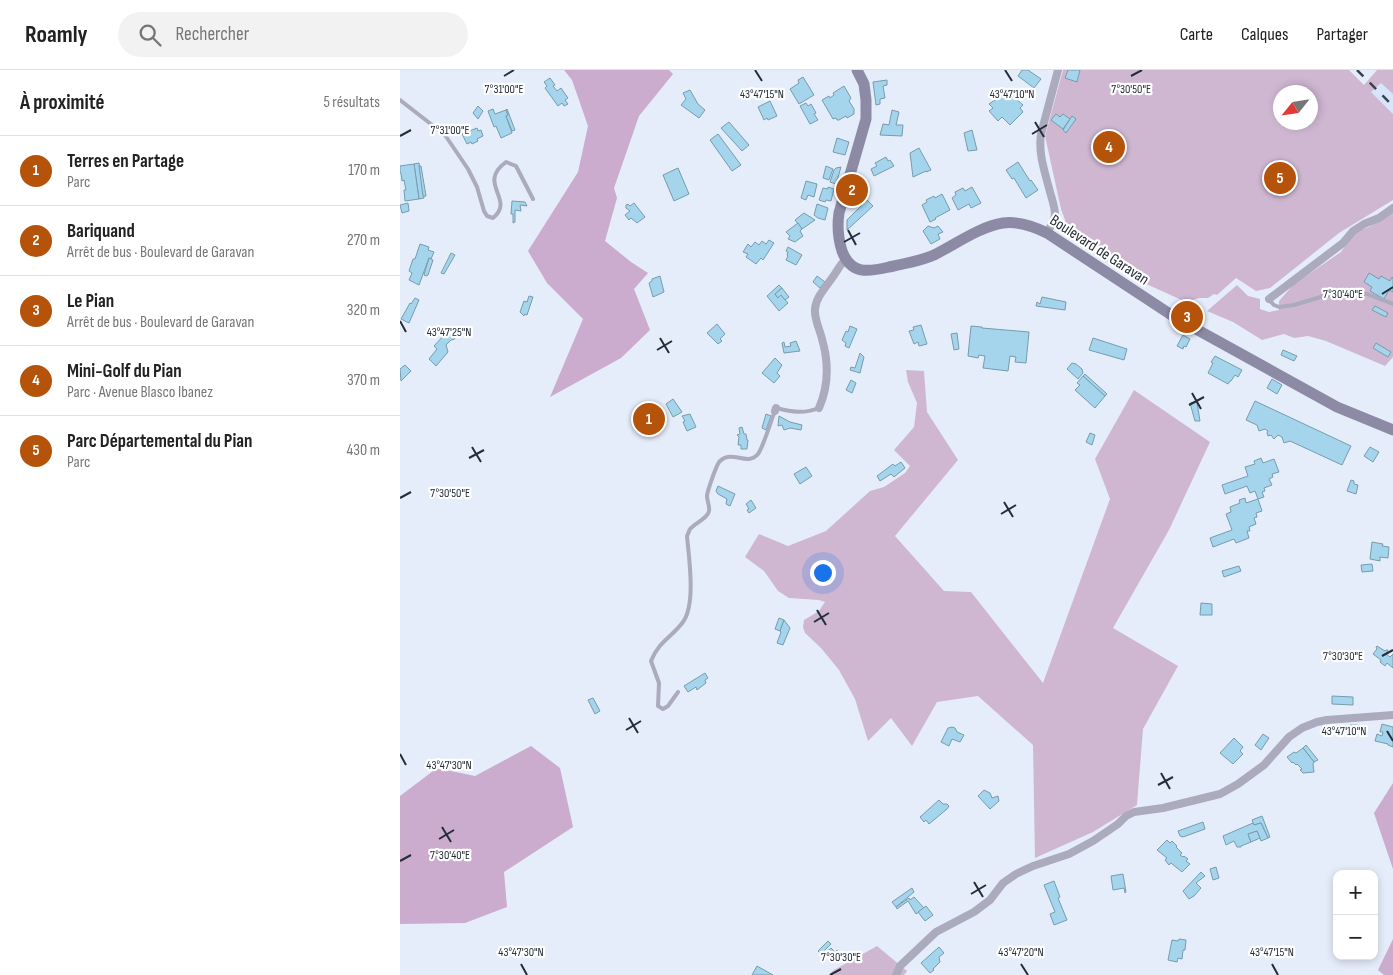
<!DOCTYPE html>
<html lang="fr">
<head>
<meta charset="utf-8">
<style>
  :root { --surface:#fff; --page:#f2f2f2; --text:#222; --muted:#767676; --line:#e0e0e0; --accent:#b45309 }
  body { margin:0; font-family:"Sofia Sans Condensed",sans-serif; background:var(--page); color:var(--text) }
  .controls { position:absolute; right:15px; bottom:15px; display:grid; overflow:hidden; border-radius:10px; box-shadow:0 2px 8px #0003 }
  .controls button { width:45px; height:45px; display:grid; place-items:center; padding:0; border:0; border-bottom:1px solid var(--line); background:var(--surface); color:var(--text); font:25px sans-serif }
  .compass { position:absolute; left:873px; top:15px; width:45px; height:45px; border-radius:50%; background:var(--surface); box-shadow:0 2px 8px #0003; rotate:240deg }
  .you { position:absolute; left:422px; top:502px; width:18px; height:18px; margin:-12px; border:4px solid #fff; border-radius:50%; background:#1a73e8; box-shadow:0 0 0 8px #1a73e833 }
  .badge { display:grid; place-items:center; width:32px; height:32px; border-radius:50%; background:var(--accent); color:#fff; font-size:16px; font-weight:700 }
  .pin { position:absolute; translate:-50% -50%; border:2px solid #fff; box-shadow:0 1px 5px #0006 }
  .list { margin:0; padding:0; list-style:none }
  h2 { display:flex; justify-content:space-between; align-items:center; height:65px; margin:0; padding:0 20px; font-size:21px }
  h2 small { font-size:16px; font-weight:400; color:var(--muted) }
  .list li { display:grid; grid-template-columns:32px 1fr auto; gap:15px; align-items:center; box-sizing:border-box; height:70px; padding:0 20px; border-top:1px solid var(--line) }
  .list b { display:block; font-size:19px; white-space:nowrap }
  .list p { margin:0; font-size:16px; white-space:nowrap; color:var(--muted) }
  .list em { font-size:16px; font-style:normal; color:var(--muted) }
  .icon { flex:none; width:28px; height:28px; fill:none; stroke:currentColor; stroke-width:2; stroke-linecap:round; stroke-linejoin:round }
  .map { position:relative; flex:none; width:993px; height:905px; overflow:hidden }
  header { display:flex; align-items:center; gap:30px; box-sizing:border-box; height:70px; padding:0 25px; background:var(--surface); border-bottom:1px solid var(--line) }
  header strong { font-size:24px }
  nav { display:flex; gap:28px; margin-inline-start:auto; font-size:18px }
  .search { width:350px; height:45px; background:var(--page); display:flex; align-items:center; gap:12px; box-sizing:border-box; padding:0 18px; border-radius:28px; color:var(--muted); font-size:19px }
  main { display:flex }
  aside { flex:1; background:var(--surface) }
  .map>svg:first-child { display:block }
  .built { fill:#d7e5fc }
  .green { fill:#cfb7d2; fill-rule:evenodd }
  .forest { fill:#cbabce }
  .building { fill:#a4d5ec; stroke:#779cad }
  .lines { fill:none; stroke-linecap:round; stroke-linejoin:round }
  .lane { stroke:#acaabd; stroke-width:4 }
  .street { stroke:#acaabd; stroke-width:8 }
  .secondary { stroke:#8d8aa5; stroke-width:11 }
  .rail { stroke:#3b434e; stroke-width:2.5; stroke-dasharray:9 9; stroke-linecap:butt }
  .ticks { fill:none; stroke:#252d38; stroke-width:2 }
  .labels { text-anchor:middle; stroke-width:4.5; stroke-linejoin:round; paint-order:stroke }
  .street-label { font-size:16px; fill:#252d38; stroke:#fff }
  .ticks-label { font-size:12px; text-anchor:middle; fill:#252d38; stroke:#fff; stroke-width:4.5; stroke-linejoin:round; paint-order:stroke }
</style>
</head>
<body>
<header>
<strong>Roamly</strong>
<div class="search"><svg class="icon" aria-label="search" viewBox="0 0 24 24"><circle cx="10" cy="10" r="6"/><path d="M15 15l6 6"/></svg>Rechercher</div>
<nav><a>Carte</a><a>Calques</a><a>Partager</a></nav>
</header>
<main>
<aside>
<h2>À proximité<small>5 résultats</small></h2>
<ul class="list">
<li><span class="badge">1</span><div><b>Terres en Partage</b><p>Parc</p></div><em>170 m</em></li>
<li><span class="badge">2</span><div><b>Bariquand</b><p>Arrêt de bus · Boulevard de Garavan</p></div><em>270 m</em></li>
<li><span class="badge">3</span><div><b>Le Pian</b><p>Arrêt de bus · Boulevard de Garavan</p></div><em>320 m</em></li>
<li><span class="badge">4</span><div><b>Mini-Golf du Pian</b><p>Parc · Avenue Blasco Ibanez</p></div><em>370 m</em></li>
<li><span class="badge">5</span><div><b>Parc Départemental du Pian</b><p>Parc</p></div><em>430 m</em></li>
</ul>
</aside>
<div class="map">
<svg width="993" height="905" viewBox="0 0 993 905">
  <rect width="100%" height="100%" fill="#e5edfa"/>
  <!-- built -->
  <path class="built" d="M981 12 993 24V44L971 22Z"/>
  <!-- green -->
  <g class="green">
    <path d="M663 0H949L964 15 977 0H993V24L981 13 971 22 993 44V130L939 163 870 218 856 221 836 208 817 225 814 224 808 228H799L786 232 733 208 672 169 661 139 645 66ZM881 22H911V52H881Z"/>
    <path d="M993 143V287L985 296 926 271 908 266 894 268 884 264 862 270 833 252 807 241 837 215 848 226 860 229V239L869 242 879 240V231L894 214 941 182 952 166 960 160 969 157Z"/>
    <path d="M506 300 524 301 527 342 558 390 495 466 544 521 571 522 643 613 710 429 695 389 734 320 810 372 769 460 713 558 778 596 743 659 737 735 693 762 635 788 633 675 578 626 537 632 512 676 491 648 468 671 455 629 439 600 421 578 405 563 403 557 404 550 419 541 425 532 419 530 389 528 378 521 364 501 345 487 359 464 388 476 426 461 470 421 484 417 505 403 510 396 494 380 514 357 517 333 508 312Z"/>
    <path d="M477 876 507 901 504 905H429L434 900Z"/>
  </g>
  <!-- forest -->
  <g class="forest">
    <path d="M164 0H269L273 4 239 46 214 118 217 128 205 171 231 192 248 203 234 219 250 260 221 288 150 327 183 249 147 213 128 181 178 102 188 56 172 10Z"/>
    <path d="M131 676 160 698 173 757 104 802 107 837 65 853 0 854V726L37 698 75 706Z"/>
    <path d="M993 713V799L974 743Z"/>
    <path d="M993 869V905H984L978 900Z"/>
  </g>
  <!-- building -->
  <g class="building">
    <path d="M622 0H628L641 9 634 18 618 6Z"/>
    <path d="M668 0H680L677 12 665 8Z"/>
    <path d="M403 7 414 25 399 34 390 19 399 13 398 10Z"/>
    <path d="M150 8 155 15 153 16 157 21 161 18 168 28 165 30 168 34 164 36 162 33 158 36 145 18 147 16 144 12Z"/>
    <path d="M487 10V15L483 16 485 28 480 29V34L476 35 473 12Z"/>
    <path d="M444 16 451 28 449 31 454 39V44L447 48 446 46 439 50H437L436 48 433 49 422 30 429 26 430 28 434 25 433 23Z"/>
    <path d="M290 20 298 34 305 40 299 48 281 35 286 29 283 23Z"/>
    <path d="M602 22 606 28 610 22 616 27 615 28 623 35 620 38 623 42 610 55 602 47 598 51 589 41 593 38 589 34 598 28 597 27Z"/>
    <path d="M370 31 377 46 368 50 367 48 364 50 358 37Z"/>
    <path d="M406 33 408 36 411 34 416 43 414 44 418 50 410 54 400 36Z"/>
    <path d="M78 36 83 41 78 49 73 43Z"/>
    <path d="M93 39 95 44 106 40 108 45 106 46 112 63 101 68 96 56 94 57 88 41Z"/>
    <path d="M107 39 115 60 112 61 106 46 108 45 106 40Z"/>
    <path d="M492 40 499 42 496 55H503L502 66 480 65 483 54 489 55Z"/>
    <path d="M656 44 660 47 663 44 670 49 663 59 651 50Z"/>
    <path d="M672 46 676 49 666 63 663 60Z"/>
    <path d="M329 52 349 75 342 81 321 58Z"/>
    <path d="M77 58 78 61 81 60 83 66 77 69 78 71 72 74 71 72 67 74 62 64Z"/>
    <path d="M572 60 577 80 568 81 564 63Z"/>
    <path d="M318 64 341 95 332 101 310 70Z"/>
    <path d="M437 68 449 72 445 85 433 82Z"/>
    <path d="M519 78 531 100 526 102V101L513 107 510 83Z"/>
    <path d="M486 87 488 91 490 90 494 96 474 106 471 99 477 96 475 93Z"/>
    <path d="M618 92 630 111 631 110 638 120 626 128 614 108 612 109 606 100Z"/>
    <path d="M19 93 24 128 19 129 14 94Z"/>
    <path d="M14 94 19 129 5 131 4 120H6L4 110 2 111 1 103H0V96Z"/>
    <path d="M19 96H21L26 126H23Z"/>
    <path d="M426 96 433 99 429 110 423 108Z"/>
    <path d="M441 97 436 114 430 112 434 100 436 98Z"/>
    <path d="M278 98 289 124 274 131 263 105Z"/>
    <path d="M406 111 417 114 414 127 408 125 406 130 401 128Z"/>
    <path d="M428 117 434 119 431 131 426 130 425 132 419 130 423 118 428 119Z"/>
    <path d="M572 117 581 133 571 138 569 134 558 140 552 128 556 125 555 122 563 118 565 121Z"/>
    <path d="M542 124 550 140 535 148 536 149 530 152 522 135 527 132 526 130 534 126 535 128Z"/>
    <path d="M467 130 473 136 447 160V150Z"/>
    <path d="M112 131 125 132 127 136 120 135 121 141 115 140V152L113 153V144H111Z"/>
    <path d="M8 133 9 141 2 143 0 135Z"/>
    <path d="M234 133 245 147 237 153 231 148 229 150 225 145 230 141 226 138V135L228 134 230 136Z"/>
    <path d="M417 134 428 138 425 150 418 148 414 145Z"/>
    <path d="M404 143 415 150 402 159 395 150Z"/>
    <path d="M398 153 402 159 400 161 403 166 395 172 388 169 390 166 386 162Z"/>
    <path d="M528 156 534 158 538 156 543 162 538 164 540 169 531 174 523 161Z"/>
    <path d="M369 170 374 173 363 190 361 188 356 194 346 187 348 184 343 182 348 174 351 177 355 172 359 175 362 171 366 174Z"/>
    <path d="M20 174 29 177 28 180 34 182 31 189 29 188 19 215 9 210 12 203 9 201 13 189H15Z"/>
    <path d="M388 177 402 185 396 195 386 190 388 186 387 185 388 182 386 181Z"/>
    <path d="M51 183 55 185 44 204 41 203Z"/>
    <path d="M29 188 33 190 28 205 26 206 24 205Z"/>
    <path d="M969 203 979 209 981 206 990 211 992 207 993 208V222L989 220 984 229 970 221 972 217 964 212Z"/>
    <path d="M260 206 264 222 253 227 249 213 252 211V209Z"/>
    <path d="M417 206 425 212 420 218 413 212Z"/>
    <path d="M379 215 382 218 375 224 378 228 381 225 388 233 379 241 367 226Z"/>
    <path d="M382 218 389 227 385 230 381 225 378 228 375 224Z"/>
    <path d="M129 226 133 227 127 245 125 244 124 246 120 242 124 231 127 232Z"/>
    <path d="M642 227 666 232 665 240 636 236 637 232 640 234Z"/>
    <path d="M15 228 19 230 9 253 1 249 10 233 11 234Z"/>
    <path d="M975 236 988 243 986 247 972 240Z"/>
    <path d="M317 254 325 264 320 269 322 271 318 274 307 263Z"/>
    <path d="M521 255 527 274 519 276 518 272 514 274 509 261 514 260 513 257Z"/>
    <path d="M450 256 457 259 449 278 445 276 446 273 442 270 446 261 448 262Z"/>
    <path d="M571 256 582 257V258L629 262 626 293 615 292 616 287 610 286 608 301 583 298 585 286 579 285 578 288 568 286Z"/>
    <path d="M54 261 55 269 51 270 46 275 48 282 36 296 29 289 37 279 34 276 46 263Z"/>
    <path d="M557 263 559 279 554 280 551 264Z"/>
    <path d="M783 265 790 269 786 277 784 276 783 279 777 276Z"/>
    <path d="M693 268 727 279 724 290 689 280Z"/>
    <path d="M396 271 400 281 384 283 382 273 384 272 385 277 391 276 390 273Z"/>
    <path d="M976 273 991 282 988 287 973 278Z"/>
    <path d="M883 280 897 286 894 291 881 285Z"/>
    <path d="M460 283 464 287 460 303 450 300 451 297 455 298Z"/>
    <path d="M815 286 842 300 838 307 835 305 831 311H830L828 314 808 303 813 293 811 292Z"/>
    <path d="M375 288 382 295 377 303 380 306 374 313 362 303Z"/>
    <path d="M672 293 676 294 682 299 683 303 678 309 667 299Z"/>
    <path d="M5 295 11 301 1 311 0 299Z"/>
    <path d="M685 304 707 324 705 326 683 306Z"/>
    <path d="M683 306 705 326 695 338 675 320 680 315 677 313Z"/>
    <path d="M872 309 882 315 877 324 867 318Z"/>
    <path d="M451 310 456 313 452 323 446 320Z"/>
    <path d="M273 329 282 342 273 347 266 334Z"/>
    <path d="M855 331 951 376 942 395 890 371 884 373 882 367 878 365 874 369 871 365 868 366 867 363 868 361 865 359 859 361 857 355 846 350Z"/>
    <path d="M797 332 800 351H795L790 333Z"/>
    <path d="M290 344 296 357 287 361 283 352 285 351 282 346Z"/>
    <path d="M366 344 371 346 366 360 362 358Z"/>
    <path d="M379 346 390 352 402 355 401 360 390 358 384 360 382 355 378 356Z"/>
    <path d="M342 357 344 364H346L347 370H348L347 379H341V375H338L339 367 337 365 340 364 339 358Z"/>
    <path d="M690 363 695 365 692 375 686 372Z"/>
    <path d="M970 377 979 382 973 392 964 386Z"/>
    <path d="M861 388 863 393 874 389 879 402 872 404 873 407 869 409 872 415 864 418 865 421 862 422 864 427 858 429 855 421 850 423 847 416 825 424 822 415 848 406 845 397 855 394 854 391Z"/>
    <path d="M501 392 505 398 494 407 491 404 480 411 477 406 493 394 495 396Z"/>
    <path d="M406 397 412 406 400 414 394 404Z"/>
    <path d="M951 410 954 411V414L958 415 956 424 947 421Z"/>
    <path d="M318 416 335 424 330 436 326 434 327 429 318 424 316 421Z"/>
    <path d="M845 428 846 433 858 429 862 441 856 443 857 447 854 448 856 454 849 457 850 461H847L849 468 836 473 834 469 813 477 810 468 832 460 826 444 831 442 830 437 840 433 839 430Z"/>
    <path d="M351 430 356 438 349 443 347 440 349 439 346 434Z"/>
    <path d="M972 472 983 474 982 476 989 477 988 488 980 487V491L970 489Z"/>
    <path d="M972 494 973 501 962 502 961 495Z"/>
    <path d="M839 496 841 501 824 507 822 501Z"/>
    <path d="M801 533 812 534V545H800Z"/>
    <path d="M379 548 384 550 380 561 375 559Z"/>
    <path d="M384 550 390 558 383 575 377 573 381 562 380 561Z"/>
    <path d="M977 576 985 581 986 580H988L986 584 990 587 993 584V598L987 593 985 596 980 592 981 590 973 584 977 579 976 577Z"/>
    <path d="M305 603 308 608 305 610 306 613 297 620 296 617 288 622 284 616Z"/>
    <path d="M932 626 953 627V635L932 634Z"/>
    <path d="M193 628 200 641 195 644 188 630Z"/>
    <path d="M982 654 993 657V677L988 675V674L975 671 977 664 982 666 983 662H980Z"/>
    <path d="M950 655H957V665L951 664V662H949Z"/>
    <path d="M552 657 555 658 557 662 564 665 560 672 552 669 549 676 541 672 548 658Z"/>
    <path d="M863 664 869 668 861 680 855 675Z"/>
    <path d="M834 668 843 677 840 681 843 684 833 694 820 683Z"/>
    <path d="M906 675 918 690 914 692 903 678Z"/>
    <path d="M903 678 914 692 913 694 914 702 903 703 900 700 902 699 897 694 896 695 893 692 892 693 887 687 894 682 896 683Z"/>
    <path d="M584 720 590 723 592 728 598 726 599 731 590 739 578 726Z"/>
    <path d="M539 730 543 734H547L549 736 547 739 529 754 526 750 524 752 520 747Z"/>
    <path d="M862 746 870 767 868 768 861 753 854 755 852 750Z"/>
    <path d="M803 752 805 759 783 767 780 766 778 761Z"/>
    <path d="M853 753 854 755 861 753 868 768 861 771 857 761 848 764 851 772 841 776V777H837L834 771 826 775 823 766Z"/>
    <path d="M857 761 860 768 851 772 848 764Z"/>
    <path d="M767 770 770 773 772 771 777 776 776 777 782 783 780 785 783 787 784 786 788 789 786 791 790 794 782 802 771 793 769 795 765 790 767 788 757 780Z"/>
    <path d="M816 797 819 808 813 810 810 799Z"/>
    <path d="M801 802 805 806 796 813 801 818 794 826 789 829 783 821Z"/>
    <path d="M723 804 726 822 725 823 724 818 713 820 711 806Z"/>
    <path d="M654 811 660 827 658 828 667 850 654 855 650 844 655 842 644 815Z"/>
    <path d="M512 818 514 822 496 837 492 832Z"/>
    <path d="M514 827 524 838 516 844 508 831 497 839 496 837 509 828 510 830Z"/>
    <path d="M526 836 533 845 525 851 518 842Z"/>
    <path d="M779 869 786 870 785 880H783L782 889 778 888 777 892 768 890 772 870 778 871Z"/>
    <path d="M428 871 431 874 421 884 418 881Z"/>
    <path d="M539 877 544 883 539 887 540 892 533 899 534 900 530 903 521 893Z"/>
    <path d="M431 878 435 882 437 880 440 883 438 886 440 887 436 891 423 885Z"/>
    <path d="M357 896 373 905H352Z"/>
  </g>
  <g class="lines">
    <!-- lane -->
    <g class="lane">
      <path d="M0 30 45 65 68 99 77 117 84 141 87 146 93 148C116 129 76 114 106 92L116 96 133 129"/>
      <path d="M869 230 874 235 879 237 894 235 924 226 961 223 967 224 993 234"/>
      <path d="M376 338C392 342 404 344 419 338"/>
      <path d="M278 622 268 636 263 639 258 636 259 613 251 591C259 571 272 567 283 552 296 534 289 488 287 466 288 464 289 461 290 459 295 453 308 448 309 441 310 436 307 431 307 426 307 422 317 393 320 391 332 379 347 397 358 384 363 378 371 350 375 341"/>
    </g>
    <!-- street -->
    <g class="street">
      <path d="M647 163C650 157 654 152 655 145 655 137 652 129 650 122 645 102 638 84 641 64L658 0"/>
      <path d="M869 229 943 173 953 161 964 154 979 148 993 138"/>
      <path d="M419 338C429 315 429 293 422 269 420 260 414 249 415 239 416 227 426 217 432 208 437 202 440 194 446 189"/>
      <path d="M375 341 376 338"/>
      <path d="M496 905 500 896 536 862 574 842 590 830 603 813 616 804 633 796 669 784 693 771 718 754 726 746 734 742 763 738 820 724 838 714 864 695 889 667 902 658 917 652 927 650 993 645"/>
    </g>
    <!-- secondary -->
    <path class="secondary" d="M457 0 464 14 466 30V49L439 143C437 156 438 168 442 181 451 205 468 202 489 197 504 194 520 191 534 185 554 175 581 156 603 153 619 151 633 156 647 163L776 248 937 337 993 360"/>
    <!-- rail -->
    <path class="rail" d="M957 0 993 36"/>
  </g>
  <!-- ticks -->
  <path class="ticks" d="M355 0 362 11M605 0 612 11M104 6 114 0M731 6 742 0M635 52 644 67M632 64 647 55M0 66 11 60M448 160 456 175M444 172 460 163M982 224 993 217M0 251 6 262M260 268 269 283M257 280 272 271M792 323 801 339M789 335 804 327M72 377 81 392M69 388 84 380M0 428 11 422M604 432 613 447M601 444 616 435M417 540 426 555M414 552 429 543M982 586 993 580M229 648 238 663M226 660 241 651M987 661 993 671M0 684 6 695M761 703 770 719M758 715 773 707M42 757 51 772M39 769 54 760M0 791 11 785M574 812 583 827M571 824 586 815M121 894 127 905M621 894 628 905M872 894 878 905M430 905 441 899"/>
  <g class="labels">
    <!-- street labels -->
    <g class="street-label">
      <text transform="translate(700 179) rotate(33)" y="6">Boulevard de Garavan</text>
    </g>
  </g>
  <g class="ticks-label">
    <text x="104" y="23">7°31'00"E</text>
    <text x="731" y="23">7°30'50"E</text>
    <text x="362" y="28">43°47'15"N</text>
    <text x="612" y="28">43°47'10"N</text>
    <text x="50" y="64">7°31'00"E</text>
    <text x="943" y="228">7°30'40"E</text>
    <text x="49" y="266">43°47'25"N</text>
    <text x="50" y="427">7°30'50"E</text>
    <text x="943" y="590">7°30'30"E</text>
    <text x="944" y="665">43°47'10"N</text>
    <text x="49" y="699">43°47'30"N</text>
    <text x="50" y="789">7°30'40"E</text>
    <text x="121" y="886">43°47'30"N</text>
    <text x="621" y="886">43°47'20"N</text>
    <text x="872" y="886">43°47'15"N</text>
    <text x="441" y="891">7°30'30"E</text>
  </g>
</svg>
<div class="controls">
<button>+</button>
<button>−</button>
</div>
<svg class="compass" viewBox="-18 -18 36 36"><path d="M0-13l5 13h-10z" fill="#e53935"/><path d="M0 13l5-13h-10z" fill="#767676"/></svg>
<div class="you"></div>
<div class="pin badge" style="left:249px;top:349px">1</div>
<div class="pin badge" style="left:452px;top:120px">2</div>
<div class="pin badge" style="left:787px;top:247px">3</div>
<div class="pin badge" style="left:709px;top:77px">4</div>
<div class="pin badge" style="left:880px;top:108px">5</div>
</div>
</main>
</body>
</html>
